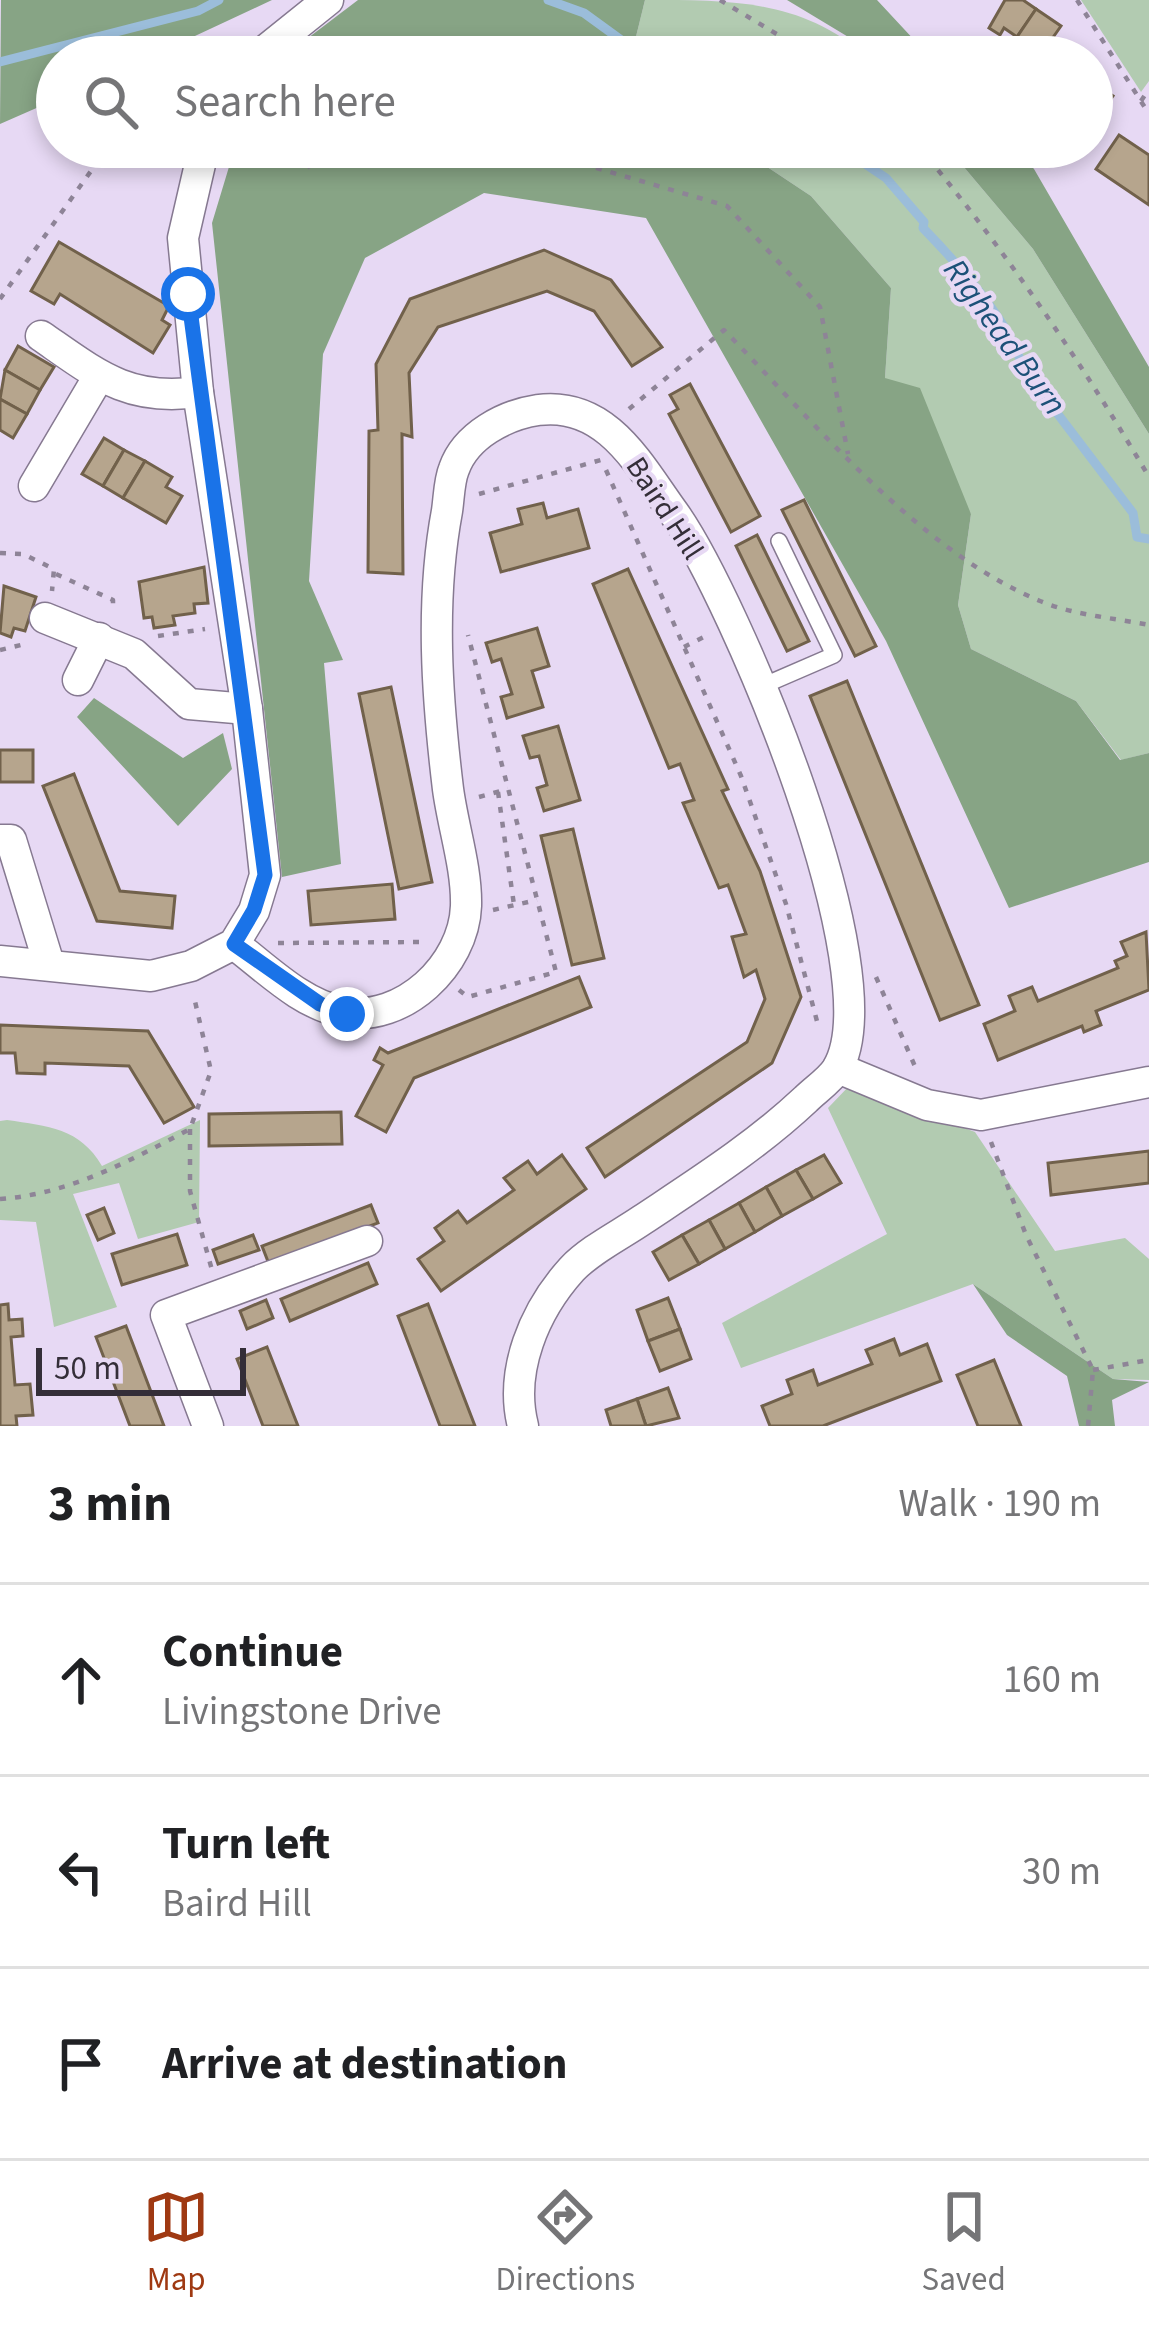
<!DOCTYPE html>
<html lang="en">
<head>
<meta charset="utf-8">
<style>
  :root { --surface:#fff; --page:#f6f6f6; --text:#202124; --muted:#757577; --line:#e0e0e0; --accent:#9f3912 }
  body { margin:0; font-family:"Source Sans 3",sans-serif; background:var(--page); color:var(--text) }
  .scale { position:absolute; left:36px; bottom:30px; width:210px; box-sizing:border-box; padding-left:12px; border:6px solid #342e38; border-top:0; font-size:33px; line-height:42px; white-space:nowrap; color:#342e38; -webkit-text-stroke:9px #e7d9f4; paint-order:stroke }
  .stop { position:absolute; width:36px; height:36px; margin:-27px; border:9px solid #1a73e8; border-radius:50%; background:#fff }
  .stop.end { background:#1a73e8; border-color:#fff; box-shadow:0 3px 12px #0008 }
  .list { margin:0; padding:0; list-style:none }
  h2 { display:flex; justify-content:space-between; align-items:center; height:156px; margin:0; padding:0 48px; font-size:51px }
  h2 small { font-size:39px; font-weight:400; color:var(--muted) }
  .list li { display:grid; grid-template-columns:78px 1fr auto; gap:36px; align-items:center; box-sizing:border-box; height:192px; padding:0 48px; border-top:3px solid var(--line) }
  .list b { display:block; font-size:45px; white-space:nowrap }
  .list p { margin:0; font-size:39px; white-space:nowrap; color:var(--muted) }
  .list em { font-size:39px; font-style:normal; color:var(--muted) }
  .icon { flex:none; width:66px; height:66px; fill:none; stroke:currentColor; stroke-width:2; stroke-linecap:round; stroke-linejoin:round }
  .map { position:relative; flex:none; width:1149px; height:1426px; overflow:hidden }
  .search { position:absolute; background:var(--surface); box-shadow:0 6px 18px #0003; left:36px; right:36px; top:36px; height:132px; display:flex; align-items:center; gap:30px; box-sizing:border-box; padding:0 42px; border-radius:66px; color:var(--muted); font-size:45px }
  .sheet { height:732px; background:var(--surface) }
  nav { display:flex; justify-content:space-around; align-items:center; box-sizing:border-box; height:168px; border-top:3px solid var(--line); background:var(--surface); font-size:33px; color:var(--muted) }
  nav a { display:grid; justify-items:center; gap:6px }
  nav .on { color:var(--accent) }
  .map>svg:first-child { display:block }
  .green { fill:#b2cbb1 }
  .forest { fill:#87a485 }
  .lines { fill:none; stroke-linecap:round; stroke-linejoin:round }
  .stream { stroke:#9bbdda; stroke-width:9 }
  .building { fill:#b6a58d; stroke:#71614b; stroke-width:3 }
  .lane-casing { stroke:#867991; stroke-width:18 }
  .street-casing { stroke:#867991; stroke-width:33 }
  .path { stroke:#8e8497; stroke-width:4.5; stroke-dasharray:6 9; stroke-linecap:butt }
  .lane { stroke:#fff; stroke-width:15 }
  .street { stroke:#fff; stroke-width:30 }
  .route { stroke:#1a73e8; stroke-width:15 }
  .labels { text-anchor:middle; stroke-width:9; stroke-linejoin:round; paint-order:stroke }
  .street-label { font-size:30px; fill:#342e38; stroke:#e7d9f4 }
  .water-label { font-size:33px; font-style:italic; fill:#1c5178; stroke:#e7d9f4 }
</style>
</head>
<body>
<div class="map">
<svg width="1149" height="1426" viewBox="0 0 1149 1426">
  <rect width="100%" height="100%" fill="#e7d9f4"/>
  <!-- green -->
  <g class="green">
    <path d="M645 0C735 0 801 0 868 57H631Z"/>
    <path d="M1081 0H1149V81L1141 92Z"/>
    <path d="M737 147H947L1033 249 1149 434V753L1121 760 1076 701 971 649 958 605 971 514 885 378 891 288 811 196Z"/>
    <path d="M850 1085 975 1132 1055 1251 1125 1238 1149 1259V1380L1113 1379 973 1284 741 1368 722 1323 887 1234 828 1108Z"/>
    <path d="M7 1120C48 1126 80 1128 102 1166L200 1120 199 1222 138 1239 119 1183 73 1194 117 1307 54 1327 36 1222 0 1220V1121Z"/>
  </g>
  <!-- forest -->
  <g class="forest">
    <path d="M1 0H272L150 57H57V99L0 124Z"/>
    <path d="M358 0H645L631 57H283Z"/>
    <path d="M787 0H877L930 57H868L850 38Z"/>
    <path d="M235 147H737L811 196 891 288 885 378 920 388 971 514 958 605 971 649 1076 701 1120 760 1149 753V862L1009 908 886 641 646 218 484 193 365 258 323 354 309 581 343 660 324 663 341 864 282 877 212 223Z"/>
    <path d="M947 147H1014L1034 169 1149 367V434L1033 249Z"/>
    <path d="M94 698 183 758 223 733 232 769 178 826 77 717Z"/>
    <path d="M973 1284 1113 1379 1149 1382 1112 1400 1115 1426H1079L1067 1376 1007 1335Z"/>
  </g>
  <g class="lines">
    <!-- stream -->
    <g class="stream">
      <path d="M548 0 584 13 628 45 676 50 688 57"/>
      <path d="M0 62 198 11 219 0"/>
      <path d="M840 147 886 178 924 222 923 228C955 261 1012 323 1022 367L1133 513 1137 537 1149 539"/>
    </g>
  </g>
  <!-- building -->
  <g class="building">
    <path d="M1005 0H1023L1036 9 1017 37 1004 28 1000 35 989 28Z"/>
    <path d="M1036 9 1061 26 1042 53 1017 37Z"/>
    <path d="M1092 82 1113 96 1092 125Z"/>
    <path d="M1119 135 1149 155V205L1096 169Z"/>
    <path d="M59 242 169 306 162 320 170 325 153 353 60 294 54 304 31 291Z"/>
    <path d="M544 250 611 280 662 347 632 366 594 311 547 291 438 327 409 373 412 437 402 434 403 574 368 572 369 431 378 430 376 364 410 299Z"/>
    <path d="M18 346 54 367 40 390 5 370Z"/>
    <path d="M5 370 40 390 27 414 0 399Z"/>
    <path d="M690 384 760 516 731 532 669 414 678 409 670 395Z"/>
    <path d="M0 399 27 414 13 438 0 430Z"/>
    <path d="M104 438 124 450 103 486 82 474Z"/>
    <path d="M124 450 145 461 123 498 103 486Z"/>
    <path d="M145 461 172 477 166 487 182 496 166 523 123 498Z"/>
    <path d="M804 500 876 646 855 656 782 510Z"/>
    <path d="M543 503 547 518 578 509 589 548 501 572 490 533 522 524 518 509Z"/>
    <path d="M757 535 809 641 787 651 736 546Z"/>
    <path d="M204 567 208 603 194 604 195 613 173 616 175 625 154 628 152 617 144 618 139 582Z"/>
    <path d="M628 569 728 789 722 791 760 871 801 997 772 1063 605 1177 587 1148 747 1042 765 999 756 970 744 977 732 937 746 934 728 885 719 888 683 803 694 800 680 764 669 768 593 584Z"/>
    <path d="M4 586 36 597 25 631 14 628 11 637 0 633Z"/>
    <path d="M537 628 549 666 532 671 543 707 507 718 501 697 512 694 501 659 492 662 486 643Z"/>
    <path d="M847 681 979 1005 940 1020 810 696Z"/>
    <path d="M391 687 432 882 399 889 359 694Z"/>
    <path d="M558 726 580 800 544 811 537 788 547 785 539 756 530 758 523 736Z"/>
    <rect x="0" y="750" width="33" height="32"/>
    <path d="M74 774 120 891 175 896 172 928 97 921 43 786Z"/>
    <path d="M573 829 604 958 572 965 541 836Z"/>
    <path d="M392 884 395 919 311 925 308 891Z"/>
    <path d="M1146 932 1149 990 1096 1011 1101 1025 1084 1032 1082 1026 998 1060 984 1024 1015 1011 1009 996 1032 987 1038 1001 1118 968 1115 961 1127 956 1121 942Z"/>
    <path d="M579 977 591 1007 414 1078 386 1132 356 1116 383 1065 374 1060 380 1048 388 1053Z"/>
    <path d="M0 1025 148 1031 194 1107 164 1123 129 1066 45 1063V1074L17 1073 15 1053H0Z"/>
    <path d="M341 1112 342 1144 209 1146V1114Z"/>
    <path d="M1149 1151V1183L1051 1195 1048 1163Z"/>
    <path d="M562 1155 586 1189 441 1291 418 1259 444 1241 435 1228 458 1211 467 1223 514 1190 504 1178 528 1161 537 1174Z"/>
    <path d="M824 1155 841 1183 813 1199 796 1170Z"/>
    <path d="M796 1170 813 1199 782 1216 766 1187Z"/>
    <path d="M766 1187 782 1216 755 1232 739 1203Z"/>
    <path d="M739 1203 755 1232 725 1249 709 1220Z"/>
    <path d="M371 1205 378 1223 269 1264 262 1246Z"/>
    <path d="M104 1208 114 1233 98 1240 87 1215Z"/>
    <path d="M709 1220 725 1249 699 1264 682 1235Z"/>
    <path d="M177 1234 187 1265 122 1285 112 1254Z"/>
    <path d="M253 1235 259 1250 218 1264 213 1250Z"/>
    <path d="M682 1235 699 1264 669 1280 653 1252Z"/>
    <path d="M368 1263 377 1284 290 1321 281 1299Z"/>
    <path d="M668 1298 680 1329 648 1341 637 1310Z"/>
    <path d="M266 1300 273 1318 247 1329 240 1311Z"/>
    <path d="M8 1304 9 1320 22 1319 23 1336 11 1337 15 1385 30 1384 33 1415 16 1416 17 1426H0V1305Z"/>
    <path d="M428 1304 475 1426H440L398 1316Z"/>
    <path d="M126 1326 164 1426H130L96 1337Z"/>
    <path d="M680 1329 691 1359 660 1371 648 1341Z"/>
    <path d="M894 1339 900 1355 927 1344 941 1381 823 1426H770L762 1406 792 1394 787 1380 813 1370 818 1385 872 1364 866 1350Z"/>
    <path d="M267 1347 298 1426H263L237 1359Z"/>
    <path d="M994 1360 1021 1426H978L957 1375Z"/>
    <path d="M668 1388 679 1418 646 1426 637 1399Z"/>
    <path d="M637 1399 646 1426H611L606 1410Z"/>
  </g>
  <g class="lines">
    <!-- lane casing -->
    <g class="lane-casing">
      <path id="lane" d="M760 687 834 655 779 541"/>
    </g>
    <!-- street casing -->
    <g class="street-casing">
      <g id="street">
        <path d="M257 57 328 0"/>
        <path d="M41 336C96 374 128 402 198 392"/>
        <path d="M34 486 99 376"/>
        <path d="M45 618 134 654 189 704 247 709"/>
        <path d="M78 680 99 638"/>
        <path d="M0 840H11L49 964"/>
        <path d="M234 944C266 968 302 1005 343 1012 403 1023 464 965 466 906 467 868 453 827 448 789 437 698 430 602 447 511 449 498 449 481 454 469 466 435 505 415 538 410 607 401 639 465 674 513 735 599 894 976 837 1069 830 1080 815 1090 806 1099 756 1146 699 1182 642 1220 620 1235 590 1250 572 1269 534 1311 509 1371 523 1426"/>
        <path d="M0 961 151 976 191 966 234 944 254 911 265 875 247 709 198 392 183 238 204 147"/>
        <path d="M838 1068 927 1105 981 1115 1149 1082"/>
        <path d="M208 1426 166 1315 367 1241"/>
      </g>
    </g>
    <!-- path -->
    <g class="path">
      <path d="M720 0 815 57"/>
      <path d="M1077 0 1149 114"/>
      <path d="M1141 101 1149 89"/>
      <path d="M304 147 301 170 351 147"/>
      <path d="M524 147 727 206 820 307 848 454"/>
      <path d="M919 147C1006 251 1080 360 1149 477"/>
      <path d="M0 299 108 147"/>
      <path d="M629 409 724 330C814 422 919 551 1040 601 1073 615 1114 618 1149 625"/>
      <path d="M606 470 741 776 786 904 818 1025"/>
      <path d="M479 494 601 460"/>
      <path d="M0 553 23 554 54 569 52 591"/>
      <path d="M56 574 113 600V610"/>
      <path d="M158 636 205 629"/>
      <path d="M684 647 706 636"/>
      <path d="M0 650 29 643"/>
      <path d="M498 792 514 905"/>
      <path d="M479 797 508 789"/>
      <path d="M493 910 537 900"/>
      <path d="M278 943 422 942"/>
      <path d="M876 977 917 1071"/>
      <path d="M459 990 468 997 556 972 468 635"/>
      <path d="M190 1129V1191L212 1270"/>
      <path d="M991 1142 1026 1235 1093 1370 1088 1426"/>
      <path d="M0 1199C70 1194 129 1161 190 1129L211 1071 194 997"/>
      <path d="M1093 1370 1149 1360"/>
    </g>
    <!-- lane -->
    <use href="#lane" class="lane"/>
    <!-- street -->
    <use href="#street" class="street"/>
  </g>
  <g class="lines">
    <!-- route -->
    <path class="route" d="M188 294 265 875 254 910 234 944 320 1004 347 1014"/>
  </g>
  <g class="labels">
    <!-- street labels -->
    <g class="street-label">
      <text transform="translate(665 508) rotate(57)" y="10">Baird Hill</text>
    </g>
    <!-- water labels -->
    <g class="water-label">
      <text transform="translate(1006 336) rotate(54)" y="12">Righead Burn</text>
    </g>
  </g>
</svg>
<div class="scale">50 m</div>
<div class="stop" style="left:188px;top:294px"></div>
<div class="stop end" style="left:347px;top:1014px"></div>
<div class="search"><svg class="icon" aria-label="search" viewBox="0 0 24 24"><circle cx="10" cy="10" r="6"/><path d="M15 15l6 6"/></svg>Search here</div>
</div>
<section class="sheet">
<h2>3 min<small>Walk · 190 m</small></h2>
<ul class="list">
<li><svg class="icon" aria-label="ahead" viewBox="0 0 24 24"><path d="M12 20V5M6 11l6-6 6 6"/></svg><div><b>Continue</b><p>Livingstone Drive</p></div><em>160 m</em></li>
<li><svg class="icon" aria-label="left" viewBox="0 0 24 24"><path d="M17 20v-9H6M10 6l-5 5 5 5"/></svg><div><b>Turn left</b><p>Baird Hill</p></div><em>30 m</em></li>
<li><svg class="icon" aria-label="arrive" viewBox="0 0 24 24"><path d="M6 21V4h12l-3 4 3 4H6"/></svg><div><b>Arrive at destination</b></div></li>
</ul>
</section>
<nav>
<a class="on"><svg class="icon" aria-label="map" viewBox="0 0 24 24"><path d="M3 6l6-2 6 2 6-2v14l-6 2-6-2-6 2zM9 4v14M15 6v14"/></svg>Map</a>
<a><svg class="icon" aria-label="directions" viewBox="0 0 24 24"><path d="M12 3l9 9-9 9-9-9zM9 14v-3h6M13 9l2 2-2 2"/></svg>Directions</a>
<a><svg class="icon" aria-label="saved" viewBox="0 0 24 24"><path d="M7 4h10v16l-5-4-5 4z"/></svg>Saved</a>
</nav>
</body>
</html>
